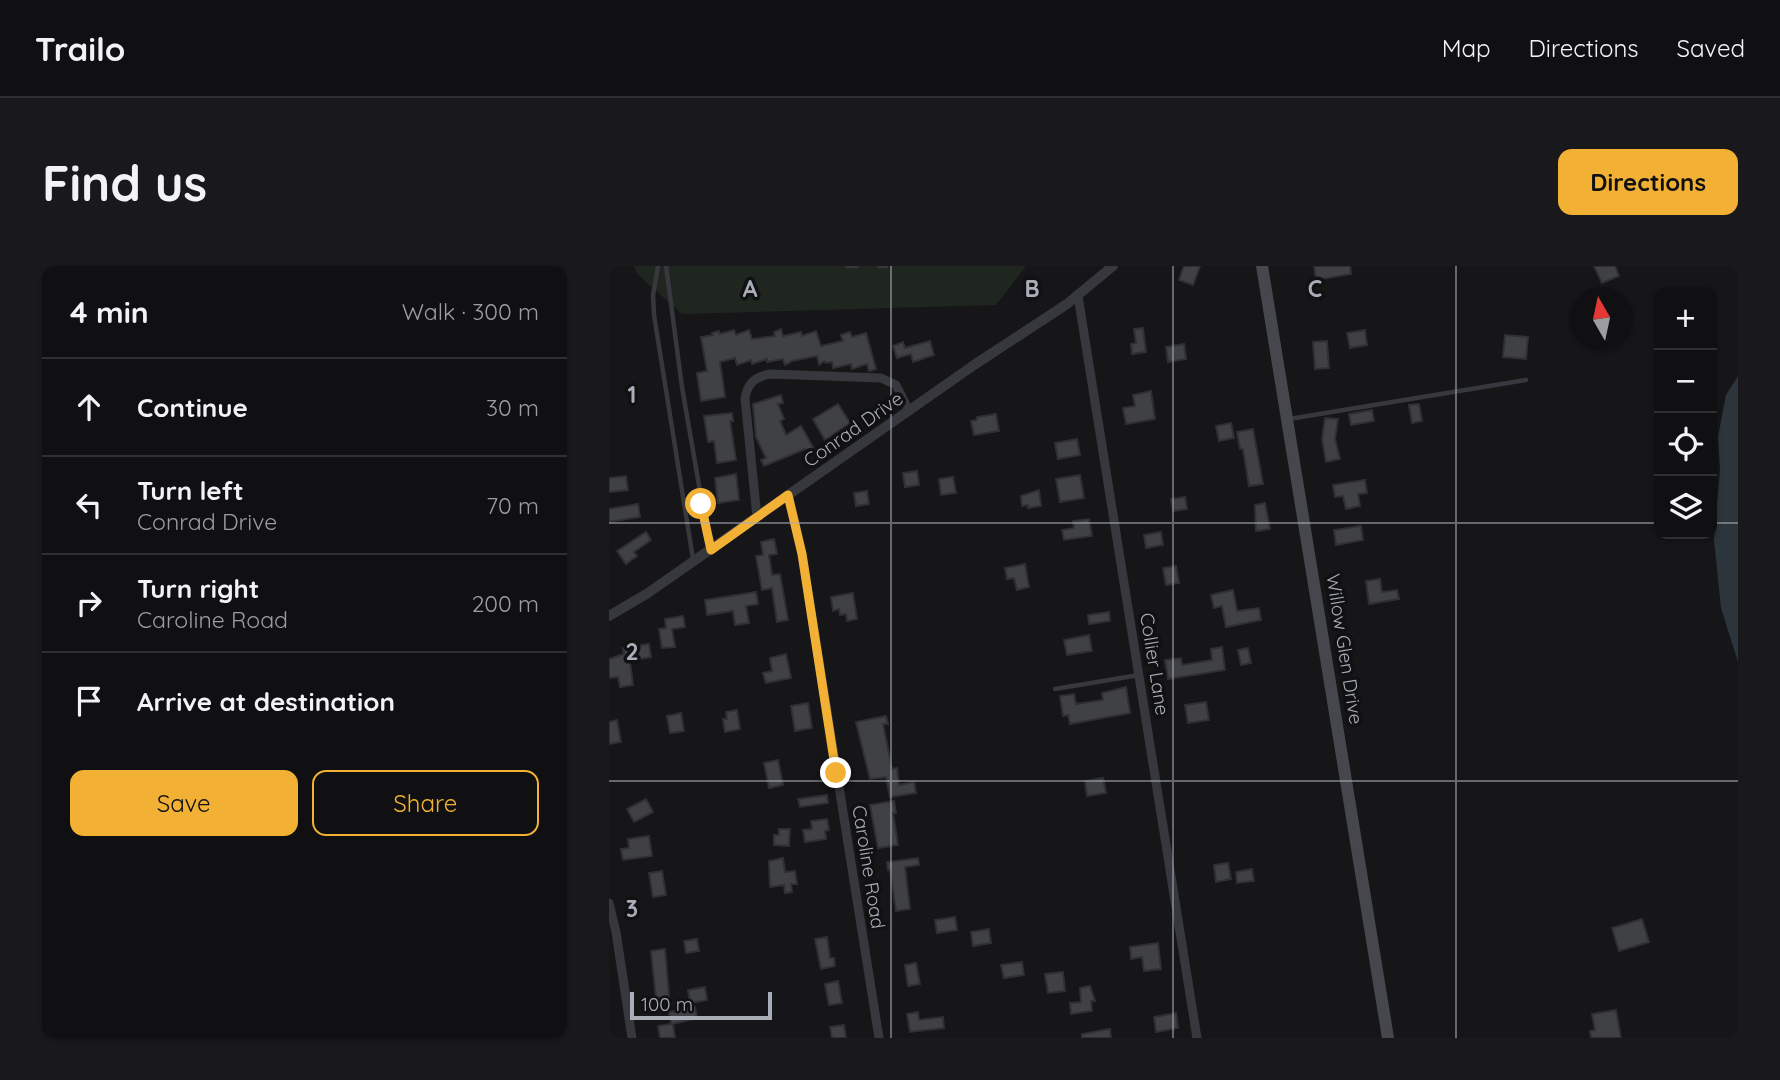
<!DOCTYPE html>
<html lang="en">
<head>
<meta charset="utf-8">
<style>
  :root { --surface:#101012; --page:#19191b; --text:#f1f3f6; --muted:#9c9d9f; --line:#303032; --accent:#f2b134 }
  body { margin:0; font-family:Quicksand,sans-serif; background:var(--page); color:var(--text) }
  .controls { position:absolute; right:21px; top:21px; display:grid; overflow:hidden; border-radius:14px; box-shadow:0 2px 5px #0004 }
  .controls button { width:63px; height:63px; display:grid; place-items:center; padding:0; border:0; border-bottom:2px solid var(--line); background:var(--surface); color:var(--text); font:35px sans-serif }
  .compass { position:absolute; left:961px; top:21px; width:63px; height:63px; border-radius:50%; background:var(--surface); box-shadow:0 2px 5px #0004; rotate:351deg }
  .scale { position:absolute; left:21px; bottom:18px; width:142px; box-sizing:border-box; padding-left:7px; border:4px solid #a8adb8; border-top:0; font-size:19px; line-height:24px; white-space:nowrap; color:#a8adb8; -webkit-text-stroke:5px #111113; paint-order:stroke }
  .stop { position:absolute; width:21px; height:21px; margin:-16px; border:5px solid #f2b134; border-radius:50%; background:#fff }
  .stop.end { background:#f2b134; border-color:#fff; box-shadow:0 2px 7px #0008 }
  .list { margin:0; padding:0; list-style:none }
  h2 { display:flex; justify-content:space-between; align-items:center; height:91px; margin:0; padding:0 28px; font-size:30px }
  h2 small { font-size:23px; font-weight:400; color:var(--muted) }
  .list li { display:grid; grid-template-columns:46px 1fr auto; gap:21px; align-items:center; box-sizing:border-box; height:98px; padding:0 28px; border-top:2px solid var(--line) }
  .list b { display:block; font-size:26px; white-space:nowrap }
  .list p { margin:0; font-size:23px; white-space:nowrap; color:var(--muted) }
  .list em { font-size:23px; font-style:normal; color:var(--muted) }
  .actions { display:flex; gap:14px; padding:21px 28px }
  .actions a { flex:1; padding:16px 0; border:2px solid var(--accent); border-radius:14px; text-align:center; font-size:24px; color:var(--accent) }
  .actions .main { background:var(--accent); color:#111 }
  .icon { flex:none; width:38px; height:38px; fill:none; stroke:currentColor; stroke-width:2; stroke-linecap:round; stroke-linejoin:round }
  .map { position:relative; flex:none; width:1129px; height:772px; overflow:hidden; border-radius:14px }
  header { display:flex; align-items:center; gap:42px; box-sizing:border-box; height:98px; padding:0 35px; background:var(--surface); border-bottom:2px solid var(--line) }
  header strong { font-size:33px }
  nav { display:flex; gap:38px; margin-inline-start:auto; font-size:24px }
  .intro { display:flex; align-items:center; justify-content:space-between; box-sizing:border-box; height:168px; padding:0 42px }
  h1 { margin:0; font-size:49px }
  .button { padding:18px 32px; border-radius:14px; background:var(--accent); color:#111; font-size:24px; font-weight:700 }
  main { display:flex; gap:42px; padding:0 42px }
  aside { flex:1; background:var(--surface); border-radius:14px; box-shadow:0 2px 5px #0004 }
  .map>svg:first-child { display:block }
  .green { fill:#1e261f }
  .water { fill:#2c353c }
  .building { fill:#404145; stroke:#303034; stroke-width:2 }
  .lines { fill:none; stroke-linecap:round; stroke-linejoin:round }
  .service { stroke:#37383d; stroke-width:4.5 }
  .minor { stroke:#37383d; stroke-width:9 }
  .tertiary { stroke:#37383d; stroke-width:10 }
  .secondary { stroke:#45474d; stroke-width:12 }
  .route { stroke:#f2b134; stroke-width:9 }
  .grid { fill:none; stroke:#a8adb8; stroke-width:2; stroke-opacity:0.55 }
  .labels { text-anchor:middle; stroke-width:7; stroke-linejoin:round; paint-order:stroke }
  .street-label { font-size:19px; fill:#a8adb8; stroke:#111113 }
  .grid-label { font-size:23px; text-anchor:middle; font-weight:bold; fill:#a8adb8; stroke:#111113; stroke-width:7; stroke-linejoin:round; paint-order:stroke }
</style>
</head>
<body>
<header>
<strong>Trailo</strong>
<nav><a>Map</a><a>Directions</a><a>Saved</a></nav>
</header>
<div class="intro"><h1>Find us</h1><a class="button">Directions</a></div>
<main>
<aside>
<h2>4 min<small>Walk · 300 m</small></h2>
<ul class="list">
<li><svg class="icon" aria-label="ahead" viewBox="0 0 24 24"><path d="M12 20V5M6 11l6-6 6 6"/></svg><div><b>Continue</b></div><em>30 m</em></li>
<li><svg class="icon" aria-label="left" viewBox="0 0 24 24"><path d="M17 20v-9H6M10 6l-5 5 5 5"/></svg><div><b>Turn left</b><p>Conrad Drive</p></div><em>70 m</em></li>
<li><svg class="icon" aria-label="right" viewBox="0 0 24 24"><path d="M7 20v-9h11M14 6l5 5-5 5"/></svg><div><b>Turn right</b><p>Caroline Road</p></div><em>200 m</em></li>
<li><svg class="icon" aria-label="arrive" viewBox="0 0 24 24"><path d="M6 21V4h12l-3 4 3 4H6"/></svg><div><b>Arrive at destination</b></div></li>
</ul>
<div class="actions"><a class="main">Save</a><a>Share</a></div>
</aside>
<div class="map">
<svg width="1129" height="772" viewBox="0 0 1129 772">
  <rect width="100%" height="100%" fill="#161618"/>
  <!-- green -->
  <path class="green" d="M25 0H417L387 39 73 48 28 8Z"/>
  <!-- water -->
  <path class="water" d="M1129 110V396L1112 342 1105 274 1111 204 1109 171 1117 129Z"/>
  <!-- building -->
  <g class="building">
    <path d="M575 0H591L584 19 570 14Z"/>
    <path d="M705 0H741L742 8 707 14Z"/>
    <path d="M985 0H1006L1010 10 993 17Z"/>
    <path d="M534 62 537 86 523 88 522 78 527 77 525 63Z"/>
    <path d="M172 63 174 70 192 66 193 70 207 65 212 80 234 75 232 69 241 66 243 71 257 67 267 103 260 105 258 98 243 103 242 98 224 102 223 96 217 97 215 95 210 99 208 90 183 95 176 99 174 93 158 96V93L143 98 142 94 128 99 126 92 111 96 116 131 92 135 88 107 98 105 92 71 104 69 103 67 110 65 111 68 125 64 127 69 140 64 143 73 166 70 165 66Z"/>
    <path d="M756 64 758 79 741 82 738 67Z"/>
    <path d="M896 69 919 71 917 93 894 91Z"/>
    <path d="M321 75 325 89 304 96 302 88 288 92 284 80 294 76 296 82Z"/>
    <path d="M718 75 720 102 706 103 704 76Z"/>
    <path d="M575 78 577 93 559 96 557 81Z"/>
    <path d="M542 125 546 153 517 158 514 142 526 140 524 129Z"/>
    <path d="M172 129 174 137 169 138 175 153 171 155 177 169 192 160 205 183 198 187 196 183 155 200 152 194 157 192 147 171 144 138Z"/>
    <path d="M229 138 241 157 216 174 204 153Z"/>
    <path d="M810 138 813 155 803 157 800 139Z"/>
    <path d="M763 144 765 155 742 159 740 148Z"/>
    <path d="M123 147 124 155H121L127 194 108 197 105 175 99 176 95 150Z"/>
    <path d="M387 148 390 165 365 169 362 155 368 154V151Z"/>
    <path d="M716 152 729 153 726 173 731 193 717 196 713 173Z"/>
    <path d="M622 157 625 172 610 175 607 160Z"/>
    <path d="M644 163 654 218 640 220 634 183H631L628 166Z"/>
    <path d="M468 173 471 189 449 193 446 177Z"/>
    <path d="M308 205 310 219 296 221 294 207Z"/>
    <path d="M127 208 130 234 109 237 106 212Z"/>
    <path d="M471 209 475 232 451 236 447 213Z"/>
    <path d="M17 210 19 224 0 226V212Z"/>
    <path d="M344 211 347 227 332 229 330 213Z"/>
    <path d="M756 214 758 227 749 228 751 240 737 243 734 230 726 231 724 219Z"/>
    <path d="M430 224 432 240 419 242V239L413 240 412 230Z"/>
    <path d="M258 225 260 238 247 240 245 227Z"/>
    <path d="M576 231 578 243 564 245 562 233Z"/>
    <path d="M656 237 661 263 647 265 646 239Z"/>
    <path d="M29 238 31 251 0 256V243Z"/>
    <path d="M480 253 483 270 455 274 453 264 465 262 464 255Z"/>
    <path d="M752 260 754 274 727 279 725 264Z"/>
    <path d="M37 266 42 274 25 286 28 290 17 298 8 285Z"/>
    <path d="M552 266 554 279 537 282 535 269Z"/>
    <path d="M165 273 168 288 160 289 163 309 171 308 179 354 168 356 163 322 153 324 147 290 154 289 152 276Z"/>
    <path d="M416 298 420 321 408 324 405 312 398 313 396 302Z"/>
    <path d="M567 300 570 317 557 319 554 302Z"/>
    <path d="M771 313 773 326 788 324 790 333 760 338 757 315Z"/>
    <path d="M624 324 628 345 650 342 652 354 617 361 613 340 605 342 602 329Z"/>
    <path d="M147 326 149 338 137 340 140 357 126 359 124 345 98 349 96 334Z"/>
    <path d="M244 327 248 353 238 355 237 348 231 349 230 343 224 345 222 331Z"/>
    <path d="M500 346 501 355 480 358 479 349Z"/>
    <path d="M74 350 76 361 63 363 66 381 53 382 50 363 57 362 56 353Z"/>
    <path d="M480 369 483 385 458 389 455 374Z"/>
    <path d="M40 378 42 391 21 395 24 419 11 421 9 411 0 412V393L15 388 14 382Z"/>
    <path d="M613 381 616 404 559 413 556 394 572 392 573 399 603 394 602 383Z"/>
    <path d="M639 382 642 397 632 399 629 384Z"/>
    <path d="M177 388 182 412 157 417 154 407 163 405 161 392Z"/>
    <path d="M517 421 521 447 461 458 459 449 454 450 451 430 465 428 467 438 494 434 493 427Z"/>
    <path d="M597 436 600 454 579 457 576 439Z"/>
    <path d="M199 437 203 462 186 465 182 440Z"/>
    <path d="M128 444 131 463 116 466 114 453H118L117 446Z"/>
    <path d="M72 447 75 465 61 467 58 450Z"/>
    <path d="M277 450 279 458H274L283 503 288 502 290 519 305 516 307 527 281 531 277 511 261 513 247 456Z"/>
    <path d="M8 454 12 476 0 478V456Z"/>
    <path d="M169 494 174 519 160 522 155 497Z"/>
    <path d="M494 512 497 527 478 530 476 515Z"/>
    <path d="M218 529 219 537 191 541 189 533Z"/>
    <path d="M37 533 44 546 25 556 18 543Z"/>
    <path d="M285 535 287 547H284L289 579 269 582 261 539Z"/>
    <path d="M218 553 220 564 216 565 217 573 196 576 194 564 203 563 202 555Z"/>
    <path d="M170 563H181L180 580 165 579V569H170Z"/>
    <path d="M40 570 43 590 14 594 12 583 20 582 19 573Z"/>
    <path d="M174 592 176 606 186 605 188 618H182L183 626 176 627 175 619 161 621 160 595Z"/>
    <path d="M309 592 310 599 296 601 301 643 287 645 281 604H279L278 596Z"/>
    <path d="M619 597 622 613 607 616 605 599Z"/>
    <path d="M643 603 645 615 628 617 627 606Z"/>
    <path d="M53 605 57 629 44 631 40 607Z"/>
    <path d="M346 651 348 664 328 667 326 654Z"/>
    <path d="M1033 653 1040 676 1010 685 1003 662Z"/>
    <path d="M380 663 382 677 364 680 362 666Z"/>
    <path d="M218 671 221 692H225L226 700 212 703 206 673Z"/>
    <path d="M88 673 90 685 77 687 75 675Z"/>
    <path d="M549 677 552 703 535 705 533 691 522 693 521 681Z"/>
    <path d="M56 683 60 730 47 732 42 685Z"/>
    <path d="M413 696 415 709 395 712 392 699Z"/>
    <path d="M307 697 311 718 299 720 296 699Z"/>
    <path d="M454 706 456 725 439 727 436 708Z"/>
    <path d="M229 715 233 737 220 739 216 718Z"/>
    <path d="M481 720 486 735H482L483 745 462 748 461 737 472 736 471 722Z"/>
    <path d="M96 721 98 734 81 737 79 724Z"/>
    <path d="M86 741 88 752 64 758 66 772H51L49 760 62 758 60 746Z"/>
    <path d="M1007 744 1012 772H982L981 765 986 764 983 748Z"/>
    <path d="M309 746 310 754 334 751 335 762 301 766 298 748Z"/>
    <path d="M567 747 569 762 547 766 545 751Z"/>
    <path d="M235 759 237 772H223L221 761Z"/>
    <path d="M501 763 502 772H473V768Z"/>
  </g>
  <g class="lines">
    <!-- service -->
    <g class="service">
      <path d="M49 0 44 29 45 49 84 293"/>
      <path d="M57 0 73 121 101 283"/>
      <path d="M238 0H248"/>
      <path d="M270 0H277"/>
      <path d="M680 153 917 114"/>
      <path d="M446 423 530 409"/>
    </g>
    <!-- minor -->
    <g class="minor">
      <path d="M469 30 588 772"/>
      <path d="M179 229 193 288 270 772"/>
      <path d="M148 251 136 133C138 117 147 110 162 108L272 112 287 119 300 145"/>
      <path d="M0 637 7 666 23 772"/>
    </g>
    <!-- tertiary -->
    <path class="tertiary" d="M0 350 39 327 365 99 458 38 504 0"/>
    <!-- secondary -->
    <path class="secondary" d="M653 0 779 772"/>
  </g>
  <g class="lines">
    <!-- route -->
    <path class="route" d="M92 238 102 284 179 229 193 288 227 507"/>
  </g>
  <!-- grid -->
  <path class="grid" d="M282 0V772M564 0V772M847 0V772M0 257H1050M1103 257H1129M0 515H1129"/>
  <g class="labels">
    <!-- street labels -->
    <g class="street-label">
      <text transform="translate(244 163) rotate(-35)" y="7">Conrad Drive</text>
      <text transform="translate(736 383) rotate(81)" y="7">Willow Glen Drive</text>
      <text transform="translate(546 398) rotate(81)" y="7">Collier Lane</text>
      <text transform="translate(260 601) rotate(81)" y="7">Caroline Road</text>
    </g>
  </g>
  <g class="grid-label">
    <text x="141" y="31">A</text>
    <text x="423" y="31">B</text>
    <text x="706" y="31">C</text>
    <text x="23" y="137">1</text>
    <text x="23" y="394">2</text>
    <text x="23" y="651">3</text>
  </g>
</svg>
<div class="controls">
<button>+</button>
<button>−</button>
<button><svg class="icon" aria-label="locate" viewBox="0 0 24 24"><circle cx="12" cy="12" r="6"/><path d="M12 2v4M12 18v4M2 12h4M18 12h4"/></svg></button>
<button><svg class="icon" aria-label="layers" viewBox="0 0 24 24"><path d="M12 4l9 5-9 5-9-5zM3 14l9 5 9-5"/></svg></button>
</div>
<svg class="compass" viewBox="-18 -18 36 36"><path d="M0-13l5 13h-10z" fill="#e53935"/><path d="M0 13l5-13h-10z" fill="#9c9d9f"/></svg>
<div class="scale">100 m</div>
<div class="stop" style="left:92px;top:238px"></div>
<div class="stop end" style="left:227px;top:507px"></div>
</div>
</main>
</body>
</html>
